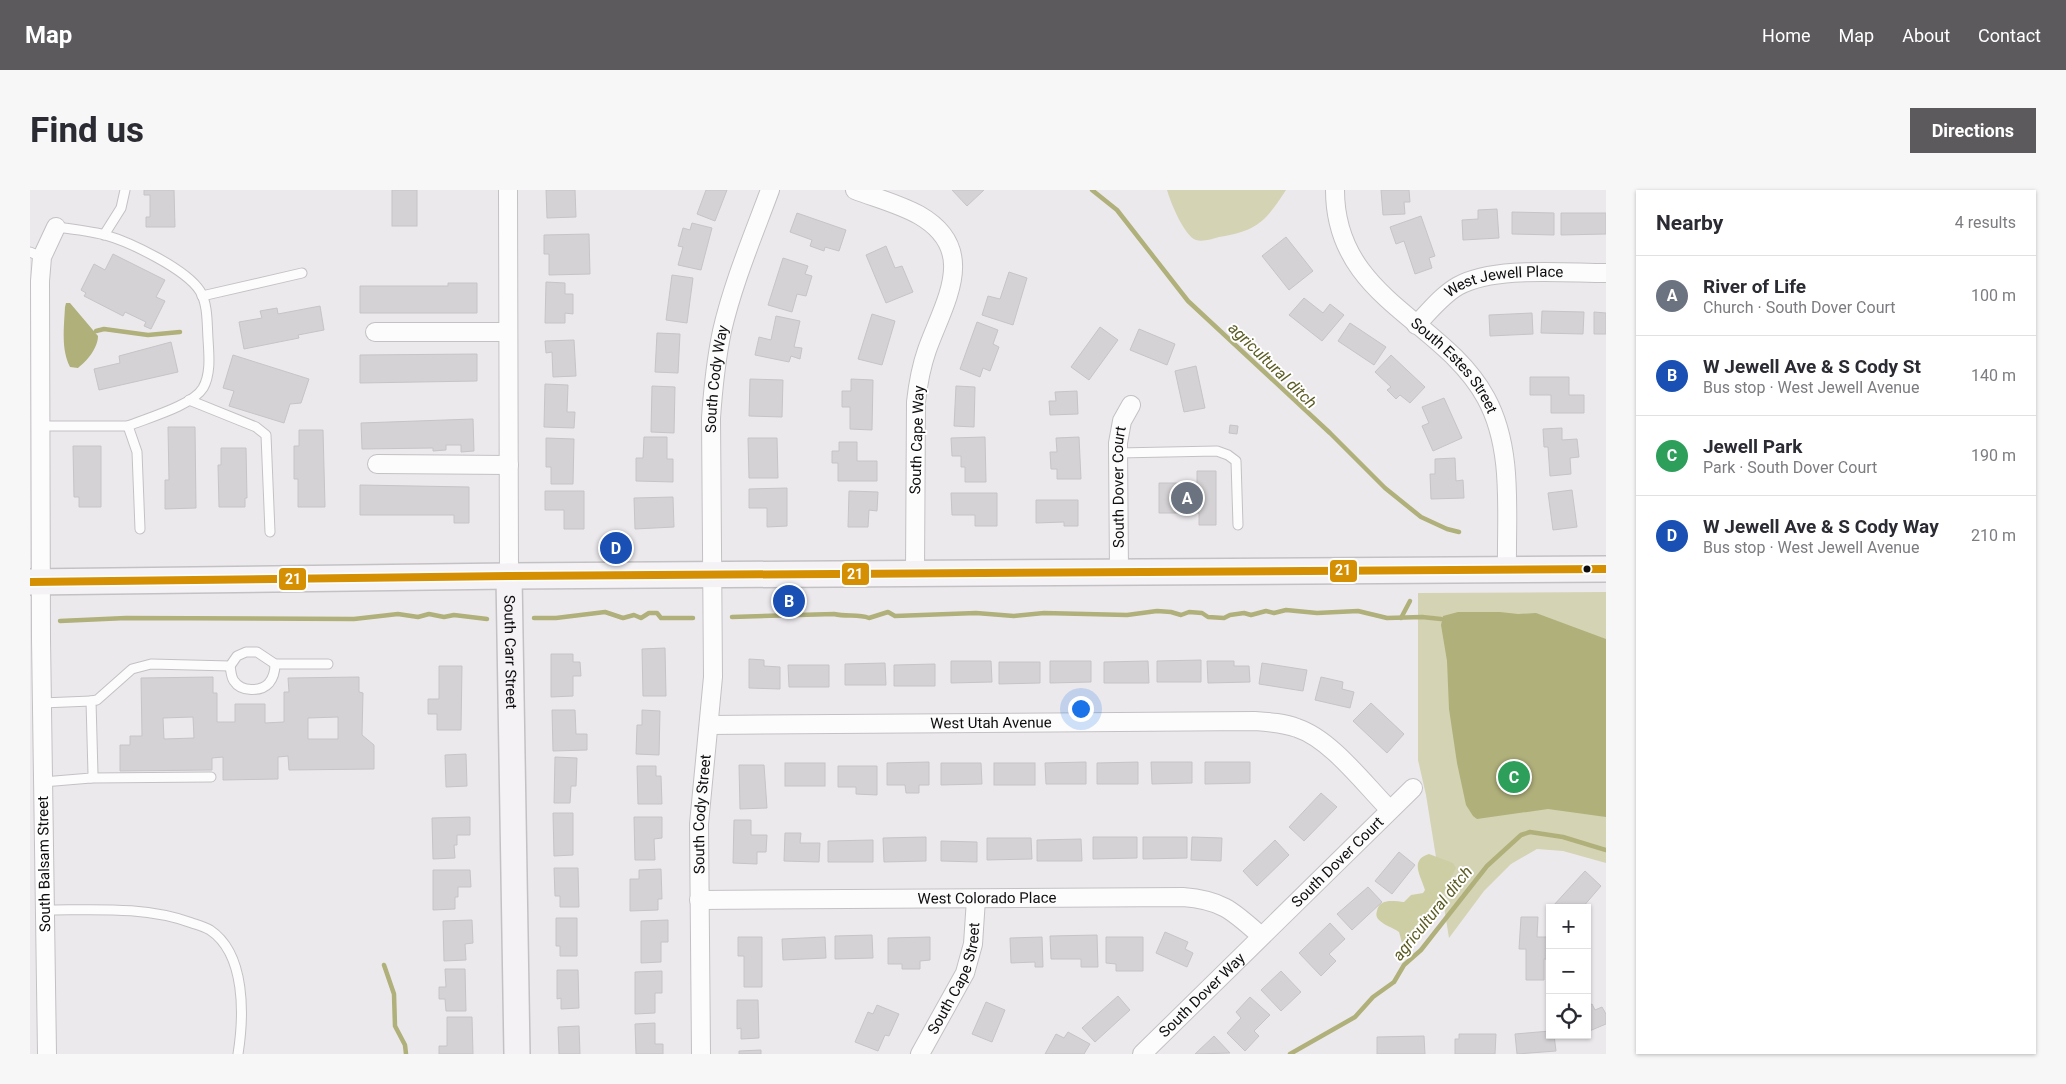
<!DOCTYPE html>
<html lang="en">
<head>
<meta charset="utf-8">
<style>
  :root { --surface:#fff; --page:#f7f7f7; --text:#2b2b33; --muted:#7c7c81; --line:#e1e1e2; --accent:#5c5a5d }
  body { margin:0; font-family:Roboto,sans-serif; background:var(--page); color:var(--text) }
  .controls { position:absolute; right:15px; bottom:15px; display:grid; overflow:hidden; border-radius:0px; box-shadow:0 1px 4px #0004 }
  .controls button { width:45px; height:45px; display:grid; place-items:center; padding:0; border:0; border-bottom:1px solid var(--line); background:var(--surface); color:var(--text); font:25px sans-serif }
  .you { position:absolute; left:1050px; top:518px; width:18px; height:18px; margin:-12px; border:4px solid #fff; border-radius:50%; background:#1a73e8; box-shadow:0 0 0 8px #1a73e833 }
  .badge { display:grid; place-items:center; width:32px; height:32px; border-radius:50%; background:var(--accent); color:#fff; font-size:16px; font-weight:700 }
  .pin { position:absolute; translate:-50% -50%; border:2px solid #fff; box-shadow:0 1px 5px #0006 }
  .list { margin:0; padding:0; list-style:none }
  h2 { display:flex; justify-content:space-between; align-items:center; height:65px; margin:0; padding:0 20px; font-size:21px }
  h2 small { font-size:16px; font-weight:400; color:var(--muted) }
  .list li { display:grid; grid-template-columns:32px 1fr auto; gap:15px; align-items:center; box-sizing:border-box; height:80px; padding:0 20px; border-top:1px solid var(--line) }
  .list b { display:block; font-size:19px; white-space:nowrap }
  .list p { margin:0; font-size:16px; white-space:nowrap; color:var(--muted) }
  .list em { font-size:16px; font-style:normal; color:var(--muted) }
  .icon { flex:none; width:28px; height:28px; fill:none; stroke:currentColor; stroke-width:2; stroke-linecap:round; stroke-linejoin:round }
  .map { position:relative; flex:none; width:1576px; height:864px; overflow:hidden; border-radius:0px }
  header { display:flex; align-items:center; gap:30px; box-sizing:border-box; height:70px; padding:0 25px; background:var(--accent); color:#fff }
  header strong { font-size:24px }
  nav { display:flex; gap:28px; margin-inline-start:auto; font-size:18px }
  .intro { display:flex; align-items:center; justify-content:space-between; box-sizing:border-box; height:120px; padding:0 30px }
  h1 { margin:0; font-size:35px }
  .button { padding:12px 22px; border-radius:0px; background:var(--accent); color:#fff; font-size:18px; font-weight:700 }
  main { display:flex; gap:30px; padding:0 30px }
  aside { flex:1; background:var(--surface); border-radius:0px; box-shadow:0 1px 4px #0004 }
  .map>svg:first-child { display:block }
  .green { fill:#d4d3b4 }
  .forest { fill:#cecea4 }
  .water { fill:#b0b07b }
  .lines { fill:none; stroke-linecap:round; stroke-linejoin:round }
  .stream { stroke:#b0b07b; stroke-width:4.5 }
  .building { fill:#d4d2d4; stroke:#c6c4c6; fill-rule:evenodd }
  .lane-casing { stroke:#c4c1c4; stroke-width:11 }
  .street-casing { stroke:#c4c1c4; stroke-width:20 }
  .secondary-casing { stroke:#c4c1c4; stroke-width:28 }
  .lane { stroke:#fcfcfc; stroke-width:9 }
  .street { stroke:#fcfcfc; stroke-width:18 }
  .secondary { stroke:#f4f2f5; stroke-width:25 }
  .bus-1-casing { stroke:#fff; stroke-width:11 }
  .bus-1 { stroke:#d48f02; stroke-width:8 }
  .bus-dot { fill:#0f0d0f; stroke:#fff; stroke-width:2 }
  .labels { text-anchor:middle; stroke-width:4; stroke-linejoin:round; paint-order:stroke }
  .street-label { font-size:15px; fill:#0f0d0f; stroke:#fff }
  .water-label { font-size:16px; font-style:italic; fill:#5b5b22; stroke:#fff }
  .line-badge { stroke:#fff; stroke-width:2 }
  .badge-label { font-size:14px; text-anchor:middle; font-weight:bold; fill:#fff }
</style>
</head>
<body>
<header>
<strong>Map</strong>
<nav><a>Home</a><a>Map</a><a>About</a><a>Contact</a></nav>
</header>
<div class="intro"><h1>Find us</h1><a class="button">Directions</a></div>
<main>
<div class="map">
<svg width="1576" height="864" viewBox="0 0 1576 864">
  <rect width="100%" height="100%" fill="#ece9ed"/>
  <!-- green -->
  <g class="green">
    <path d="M1137 0H1256C1236 31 1227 41 1189 47 1182 49 1173 52 1166 50 1154 46 1140 11 1137 0Z"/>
    <path d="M1576 402V673L1533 661 1507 659 1481 674 1454 701 1419 748 1396 605 1388 570V403Z"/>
  </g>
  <!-- forest -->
  <path class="forest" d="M1399 664 1423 673 1426 678 1404 722 1390 733 1386 745 1380 754 1375 757 1372 753 1369 742C1362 737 1353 735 1348 729 1346 726 1346 724 1347 721 1349 708 1364 711 1374 712L1381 705 1393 703 1395 700C1391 686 1379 670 1399 664Z"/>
  <!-- water -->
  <g class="water">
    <path d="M36 113H40L68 146C68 158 57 171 48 178L40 177C31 159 34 137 35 117Z"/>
    <path d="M1428 422H1470L1488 424 1506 423 1576 449V627L1518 619 1447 629 1443 626 1436 615 1427 573 1419 519 1417 471 1411 435 1413 426Z"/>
  </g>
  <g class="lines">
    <!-- stream -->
    <g class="stream">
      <path d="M1062 0 1087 20 1158 111 1300 243 1355 298 1391 327 1417 339 1429 342"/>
      <path d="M66 141 74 139 118 145 150 142"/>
      <path d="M702 427 804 424C817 427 828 424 839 428L858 422 865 426 946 423 984 426 1014 423 1097 425 1127 421 1141 422 1151 425 1159 422 1172 423 1178 427 1194 428 1200 425 1214 423 1221 425 1236 421 1244 423 1256 420 1287 423 1328 421 1357 428 1392 427 1411 429"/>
      <path d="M504 428H526L575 422 593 428 604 425 611 428 619 423H627L631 428H663"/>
      <path d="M1371 428 1380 411"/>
      <path d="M30 431 96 428 324 429 368 424 388 427 399 424 414 427 424 425 457 429"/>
      <path d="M354 775 364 804 365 836 375 855 376 864"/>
      <path d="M1260 864 1325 827 1343 807 1364 792 1374 775 1391 760 1457 676 1491 645 1500 642 1533 647 1576 660"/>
    </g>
  </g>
  <!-- building -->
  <g class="building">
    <path d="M114 0H144L145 37H116V27H120V5H114Z"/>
    <rect x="362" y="0" width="25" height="36"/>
    <path d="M516 0H545L546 27 517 28Z"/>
    <path d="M676 0H697L685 31 667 24Z"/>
    <path d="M922 0H954L937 16Z"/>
    <path d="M1351 0H1379L1380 12H1374L1375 24 1353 25Z"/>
    <path d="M1467 19 1469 48 1433 50 1432 30 1448 29V20Z"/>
    <path d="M1482 22 1524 23V45L1482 44Z"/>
    <path d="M767 23 816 40 809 61 795 57 794 61 780 56 782 50 760 42Z"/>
    <path d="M1531 23H1576V44L1531 45Z"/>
    <path d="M1391 26 1405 66 1399 68 1402 78 1385 84 1374 51 1366 54 1360 37Z"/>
    <path d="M662 33 682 38 671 80 648 75 653 57 648 56 653 38 660 40Z"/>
    <path d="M559 44 560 84 519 85V64H514V45Z"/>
    <path d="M1256 47 1283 81 1259 100 1232 66Z"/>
    <path d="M856 56 865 78 872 76 883 102 856 113 836 65Z"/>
    <path d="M83 64 135 90 126 107 135 111 121 139 114 136 116 132 95 122 93 126 54 106 56 103 51 100 64 74 75 80Z"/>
    <path d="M753 68 778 76 775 84 782 86 776 106 767 104 762 122 738 115Z"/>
    <path d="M979 82 997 88 983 135 952 125 958 106 970 109Z"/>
    <path d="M642 85 663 88 657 133 636 130Z"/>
    <path d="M516 92 535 93V104H543V124L535 123V133H515Z"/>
    <path d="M418 93H447V123H330V96H418Z"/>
    <path d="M1274 108 1293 123 1300 114 1314 125 1292 151 1259 125Z"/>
    <path d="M290 116 294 140 268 145 269 148 214 159 209 132 232 128 230 121 247 118 248 124Z"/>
    <path d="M1512 121 1554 122 1553 144 1511 143Z"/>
    <path d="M1564 122 1576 123V144H1564Z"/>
    <path d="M1502 123 1503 144 1460 146 1459 125Z"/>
    <path d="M842 124 865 131 852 175 828 169Z"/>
    <path d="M746 126 770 131 764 157 772 158 770 169 761 166 759 172 725 165 729 147 741 150Z"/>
    <path d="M947 132 968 140 963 154 969 157 960 181 953 178 950 187 930 179Z"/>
    <path d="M1320 133 1356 157 1344 175 1308 151Z"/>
    <path d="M1070 137 1088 150 1059 190 1041 177Z"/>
    <path d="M1109 139 1145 154 1137 175 1100 160Z"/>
    <path d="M627 143 650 144 648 183 625 182Z"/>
    <path d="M544 150 546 186 523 187 522 162 516 163 515 151Z"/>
    <path d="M141 152 148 182 69 200 64 179 90 173 89 166Z"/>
    <path d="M447 164V191L330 193V165Z"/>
    <path d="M203 165 279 189 271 213 260 214 254 233 199 216 204 201 193 198Z"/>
    <path d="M1361 165 1395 197 1380 213 1370 205 1366 209 1357 200 1361 197 1345 182Z"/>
    <path d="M1166 176 1175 218 1154 222 1145 181Z"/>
    <path d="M1500 187H1539V205H1554V223H1521V205H1500Z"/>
    <path d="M720 189 753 190 752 227 719 226Z"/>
    <path d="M821 189 843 190 842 240 820 239V217H812V201H821Z"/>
    <path d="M515 194 538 195 537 222H545L544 238 514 237Z"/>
    <path d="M622 196 645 197 644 243 621 242Z"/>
    <path d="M926 196 945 197 944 237 924 236Z"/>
    <path d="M1047 201 1048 224 1020 225 1019 211H1026L1025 202Z"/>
    <path d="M1414 208 1432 248 1403 261 1392 236 1399 233 1392 217Z"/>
    <path d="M443 229 444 261 431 262V255H416V260L403 261V258L332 259 331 233Z"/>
    <path d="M1200 235 1208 236 1207 244 1199 243Z"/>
    <path d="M138 237H165L166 318 135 319V290H139Z"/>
    <path d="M1532 238V250L1547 249 1549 267 1540 268 1541 284 1520 286 1518 257H1514L1513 239Z"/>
    <path d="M269 240H293L295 317H268V289H264V256H269Z"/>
    <path d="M614 247H637V269H643V292L606 291V268H613Z"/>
    <path d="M955 247 956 292H935V277H931V266H922L921 248Z"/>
    <path d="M1049 247 1051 289H1027V279H1021L1020 262H1027L1026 248Z"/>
    <path d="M516 248 544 249 543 294H521V277H516Z"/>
    <path d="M718 248H747L748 288H719Z"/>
    <path d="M809 252H827V271H847V291H808V273H802V261H809Z"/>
    <path d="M43 256H71V317H49V307H44Z"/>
    <path d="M191 258H216L217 308H215V317H189L188 275H191Z"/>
    <path d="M1425 268 1426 291 1433 290 1434 308 1401 309 1400 284H1405V269Z"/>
    <path d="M1167 281H1186V335H1169V323H1129V293H1167Z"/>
    <path d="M330 295 439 297V333H424V325H330Z"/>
    <path d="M757 298V336L737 337V318H719V299Z"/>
    <path d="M1542 300 1547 337 1523 340 1518 303Z"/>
    <path d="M515 301H554V339H534V320H515Z"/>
    <path d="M819 301 848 302 847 321 839 320 838 337H818Z"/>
    <path d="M921 303H967V336H945V325H922Z"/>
    <path d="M643 307 644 337 605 339 604 308Z"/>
    <path d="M1006 310H1048V336H1034V332L1006 333Z"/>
    <path d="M635 458 636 506H613L612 459Z"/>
    <path d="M521 464H543V472H550L551 486H543V506L521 507Z"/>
    <path d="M719 469 734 470V476L750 477V499L719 498Z"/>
    <path d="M1171 470V492H1127V471Z"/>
    <path d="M921 471H961L962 492 921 493Z"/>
    <path d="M1020 471H1061V492L1020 493Z"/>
    <path d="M1118 471 1119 493H1074V472Z"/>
    <path d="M1177 471H1204V476H1219L1220 492 1178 493Z"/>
    <path d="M969 472H1010V493L969 494Z"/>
    <path d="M855 473 856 495H815V474Z"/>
    <path d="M1232 473 1277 480 1273 501 1229 494Z"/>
    <path d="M905 474V496H864V475Z"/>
    <path d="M758 475H799V497H759Z"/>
    <path d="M409 476H432L431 540H407V524H398V509H409Z"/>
    <path d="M183 487V503H187V532H205V514H235V533L254 532V502H259L258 488 329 487V502L333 503 332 545 344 555V579L259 580 258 566 248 567V589L193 590V567L182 568V580L90 581V555H100V546H112L111 488ZM163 527 164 548 134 549 133 528ZM308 527V549H278V528Z"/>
    <path d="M1291 487 1313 492 1312 499 1324 502 1320 518 1285 510Z"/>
    <path d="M1341 513 1374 544 1357 563 1323 531Z"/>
    <path d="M522 520H545L546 544H557V560L523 561Z"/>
    <path d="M612 520 630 521 629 565 606 564 607 535H612Z"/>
    <path d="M436 564 437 596 416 597 415 565Z"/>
    <path d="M525 567 547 568 546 596H541L540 613H524Z"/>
    <path d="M899 572V595H889V603H876L875 595H857V573Z"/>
    <path d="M1056 572V594H1016L1015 573Z"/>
    <path d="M1108 572V594H1067V573Z"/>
    <path d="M1121 572H1162V593L1122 594Z"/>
    <path d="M1175 572H1220V593L1175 594Z"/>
    <rect x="755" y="573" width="40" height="23"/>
    <path d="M911 573H951L952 594 911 595Z"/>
    <rect x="964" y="573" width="41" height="22"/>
    <path d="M709 575H734L737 618 710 619Z"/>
    <path d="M607 576H626V586H631L632 614H608Z"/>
    <path d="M808 576H847V605L826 604V597H808Z"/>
    <path d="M1291 603 1307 617 1274 651 1259 637Z"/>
    <path d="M523 623H543V665L524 666Z"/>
    <path d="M440 627V645H427V655H424L425 668 403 669 402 628Z"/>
    <path d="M604 627H632V648L624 649 625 670H605Z"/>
    <path d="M704 630H721V645H737L736 662H727V674L703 673Z"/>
    <path d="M755 643H771L770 653H790L789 672 754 671Z"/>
    <path d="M896 647V671L854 672 853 648Z"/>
    <path d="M1063 647H1107V668L1063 669Z"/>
    <path d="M1113 647H1157V668L1113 669Z"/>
    <path d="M1162 647 1192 648 1191 671 1161 670Z"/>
    <path d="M957 648H1001L1002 669 957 670Z"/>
    <path d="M1051 649 1052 671H1007V650Z"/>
    <path d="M843 650V672H798V651Z"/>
    <path d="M1245 650 1259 665 1227 696 1213 681Z"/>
    <path d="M911 651 947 652V672L911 671Z"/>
    <path d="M1369 662 1385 675 1362 704 1345 691Z"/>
    <path d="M524 678H548L549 717H530V706H525Z"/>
    <path d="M631 679 632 709H628V720L600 721V689H609V680Z"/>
    <path d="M403 680H440L441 697H428V707H425V719L403 720Z"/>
    <path d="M1555 681 1571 696 1552 718H1525L1523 716Z"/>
    <path d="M1338 697 1352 712 1322 740 1307 724Z"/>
    <path d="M1491 727H1508L1507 747H1520V769H1514V790H1496V759H1489Z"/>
    <path d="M526 728H547V766H530V756H526Z"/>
    <path d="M442 730 443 753 435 754 436 770 414 771 413 731Z"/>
    <path d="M638 730V752H631V772L611 773V731Z"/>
    <path d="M1300 733 1315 749 1299 764 1306 771 1291 786 1269 763Z"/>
    <path d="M1135 742 1158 752 1155 759 1163 763 1157 777 1126 763Z"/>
    <path d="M842 745 843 768 805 769V746Z"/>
    <path d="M1067 745 1068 777H1051V769H1021L1020 746Z"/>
    <path d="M708 747H732V797H714V766H708Z"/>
    <path d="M795 747 796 768 753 770 752 749Z"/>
    <path d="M900 747V770L890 771V779H872V774H858V748Z"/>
    <path d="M1012 747 1013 777H1005V772L981 773 980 748Z"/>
    <path d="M1076 747H1113V781H1086V774L1076 773Z"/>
    <path d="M415 779H435L436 821H416L415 809H409V797H416Z"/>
    <path d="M527 780H548L549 818 531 819V808L527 809Z"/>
    <path d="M632 781V803H625V823L605 824V782Z"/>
    <path d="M1251 781 1271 802 1251 821 1231 800Z"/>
    <path d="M1088 806 1100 820 1065 852 1052 838Z"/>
    <path d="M1220 807 1240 825 1224 841 1229 846 1215 861 1197 843 1211 828 1206 822Z"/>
    <path d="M707 810H728L729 848 711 849V838L707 839Z"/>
    <path d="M956 812 975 820 962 852 942 844Z"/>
    <path d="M1562 814 1565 820 1572 817 1576 824V834L1557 842V816Z"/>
    <path d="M847 815 869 824 859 846 855 845 848 861 825 852 838 822 843 824Z"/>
    <path d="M417 827H442L443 864H409V856H417Z"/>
    <path d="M625 833V854H633V864H606L605 834Z"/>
    <path d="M549 836 550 864H529L528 837Z"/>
    <path d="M1520 841V845H1524L1526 861 1487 864 1485 844Z"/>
    <path d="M1038 842 1060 854 1054 864H1015L1026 844 1034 848Z"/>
    <path d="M1429 844H1466L1465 864H1425V849H1429Z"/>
    <path d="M1184 846 1200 863 1165 864Z"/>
    <path d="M1394 846 1395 864H1347V847Z"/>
    <path d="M731 860V864H709V861Z"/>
  </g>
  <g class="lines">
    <!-- lane casing -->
    <g class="lane-casing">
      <g id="lane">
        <path d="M26 37C42 39 59 41 75 45 100 52 156 79 170 101 178 114 177 134 178 149 179 165 181 184 173 198 162 216 117 228 98 236L107 262 110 339"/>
        <path d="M74 45 91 18 95 0"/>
        <path d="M0 62 12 67"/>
        <path d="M172 106 272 83"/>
        <path d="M159 210 226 237 236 245 240 342"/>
        <path d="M10 236H98"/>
        <path d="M1088 263 1187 261 1198 265 1206 271 1208 335"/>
        <path d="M200 476C201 481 201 487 204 491 211 502 231 502 239 493 244 487 245 480 245 474"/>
        <path d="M12 513 61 511"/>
        <path d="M61 588 181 587"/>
        <path d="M13 592 61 588 63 584 61 511 67 510 102 479 121 474 200 476 207 466 216 462H227L245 474H298"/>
        <path d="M15 720C64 720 115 716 162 733 168 735 175 737 180 740 216 764 214 826 208 864"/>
      </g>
    </g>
    <!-- street casing -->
    <g class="street-casing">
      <g id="street">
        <path d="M478 0 479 386"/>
        <path d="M825 0C846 8 869 14 889 25 950 60 914 112 897 160 891 177 888 194 886 212L885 383"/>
        <path id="s1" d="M1305 0C1305 109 1413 129 1456 208 1484 259 1476 324 1477 380"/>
        <path id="s2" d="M1386 135C1399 122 1412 105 1428 96 1464 76 1534 83 1576 83"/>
        <path d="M345 142H478"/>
        <path d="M347 274 479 275"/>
        <path id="s3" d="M1089 382 1088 253 1092 231 1101 215"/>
        <path id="s4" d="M680 535 1225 531C1240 532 1254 533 1267 538 1301 549 1335 595 1360 620"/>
        <path id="s5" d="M669 710 1153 707C1192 710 1203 721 1231 746"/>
        <path d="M17 864 11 449 10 91 12 67 26 37"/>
        <path id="s6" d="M671 864 669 634 683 487 681 228C683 199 686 170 692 141 703 93 723 46 740 0"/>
        <path id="s7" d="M890 864 935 783 943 754 946 709"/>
        <path id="s8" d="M1112 864 1383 598"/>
      </g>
    </g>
    <!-- secondary casing -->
    <g class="secondary-casing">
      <g id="secondary">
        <path id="s9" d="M479 386 487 864"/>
        <path d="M0 392 479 386 1576 379"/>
      </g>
    </g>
    <!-- lane -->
    <use href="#lane" class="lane"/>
    <!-- street -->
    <use href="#street" class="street"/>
    <!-- secondary -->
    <use href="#secondary" class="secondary"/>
    <!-- bus-1 casing -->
    <g class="bus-1-casing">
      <path id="bus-1" d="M0 392 479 386 1576 379"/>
    </g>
    <!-- bus-1 -->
    <use href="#bus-1" class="bus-1"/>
  </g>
  <!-- markers -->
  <circle class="bus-dot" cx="1557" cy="379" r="4.5"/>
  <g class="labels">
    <!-- street labels -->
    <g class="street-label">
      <text dy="5" stroke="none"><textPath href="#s2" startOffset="104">West Jewell Place</textPath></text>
      <text dy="5" stroke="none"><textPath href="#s1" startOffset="220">South Estes Street</textPath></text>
      <text dy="5" stroke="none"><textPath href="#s6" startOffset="676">South Cody Way</textPath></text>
      <text transform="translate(887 250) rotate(-88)" y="5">South Cape Way</text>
      <text dy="5" stroke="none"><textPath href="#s3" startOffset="85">South Dover Court</textPath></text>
      <text dy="5" stroke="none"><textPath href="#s9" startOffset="76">South Carr Street</textPath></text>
      <text dy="5" stroke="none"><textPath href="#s4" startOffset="281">West Utah Avenue</textPath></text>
      <text dy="5" stroke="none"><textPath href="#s6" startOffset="240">South Cody Street</textPath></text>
      <text dy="5" stroke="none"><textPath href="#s8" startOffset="274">South Dover Court</textPath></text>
      <text transform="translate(14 674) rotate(-91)" y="5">South Balsam Street</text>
      <text dy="5" stroke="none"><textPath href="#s5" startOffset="288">West Colorado Place</textPath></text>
      <text dy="5" stroke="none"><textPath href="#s7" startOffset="84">South Cape Street</textPath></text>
      <text dy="5" stroke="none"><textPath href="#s8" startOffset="84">South Dover Way</textPath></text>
    </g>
    <!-- water labels -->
    <g class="water-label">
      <text transform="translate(1243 175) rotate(44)" y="6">agricultural ditch</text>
      <text transform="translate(1402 723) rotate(-51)" y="6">agricultural ditch</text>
    </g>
  </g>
  <g class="line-badge">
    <rect x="1299" y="369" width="29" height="24" rx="5" fill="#d48f02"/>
    <rect x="811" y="372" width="29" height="24" rx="5" fill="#d48f02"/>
    <rect x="248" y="377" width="29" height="24" rx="5" fill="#d48f02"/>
  </g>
  <g class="badge-label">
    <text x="1313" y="385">21</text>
    <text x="825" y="389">21</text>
    <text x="263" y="394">21</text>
  </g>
</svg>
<div class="controls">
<button>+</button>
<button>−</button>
<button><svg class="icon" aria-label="locate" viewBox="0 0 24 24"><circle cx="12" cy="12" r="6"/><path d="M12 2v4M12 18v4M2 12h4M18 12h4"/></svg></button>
</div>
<div class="you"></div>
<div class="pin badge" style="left:1157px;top:308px;background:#6b7280">A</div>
<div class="pin badge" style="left:759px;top:411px;background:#1a4fb4">B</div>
<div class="pin badge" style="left:1484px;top:587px;background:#2e9e5b">C</div>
<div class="pin badge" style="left:586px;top:358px;background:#1a4fb4">D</div>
</div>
<aside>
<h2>Nearby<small>4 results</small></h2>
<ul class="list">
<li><span class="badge" style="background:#6b7280">A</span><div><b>River of Life</b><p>Church · South Dover Court</p></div><em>100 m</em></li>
<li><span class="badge" style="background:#1a4fb4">B</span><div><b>W Jewell Ave &amp; S Cody St</b><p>Bus stop · West Jewell Avenue</p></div><em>140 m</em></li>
<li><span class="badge" style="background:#2e9e5b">C</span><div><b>Jewell Park</b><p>Park · South Dover Court</p></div><em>190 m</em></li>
<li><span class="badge" style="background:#1a4fb4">D</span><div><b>W Jewell Ave &amp; S Cody Way</b><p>Bus stop · West Jewell Avenue</p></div><em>210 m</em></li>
</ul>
</aside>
</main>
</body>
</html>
